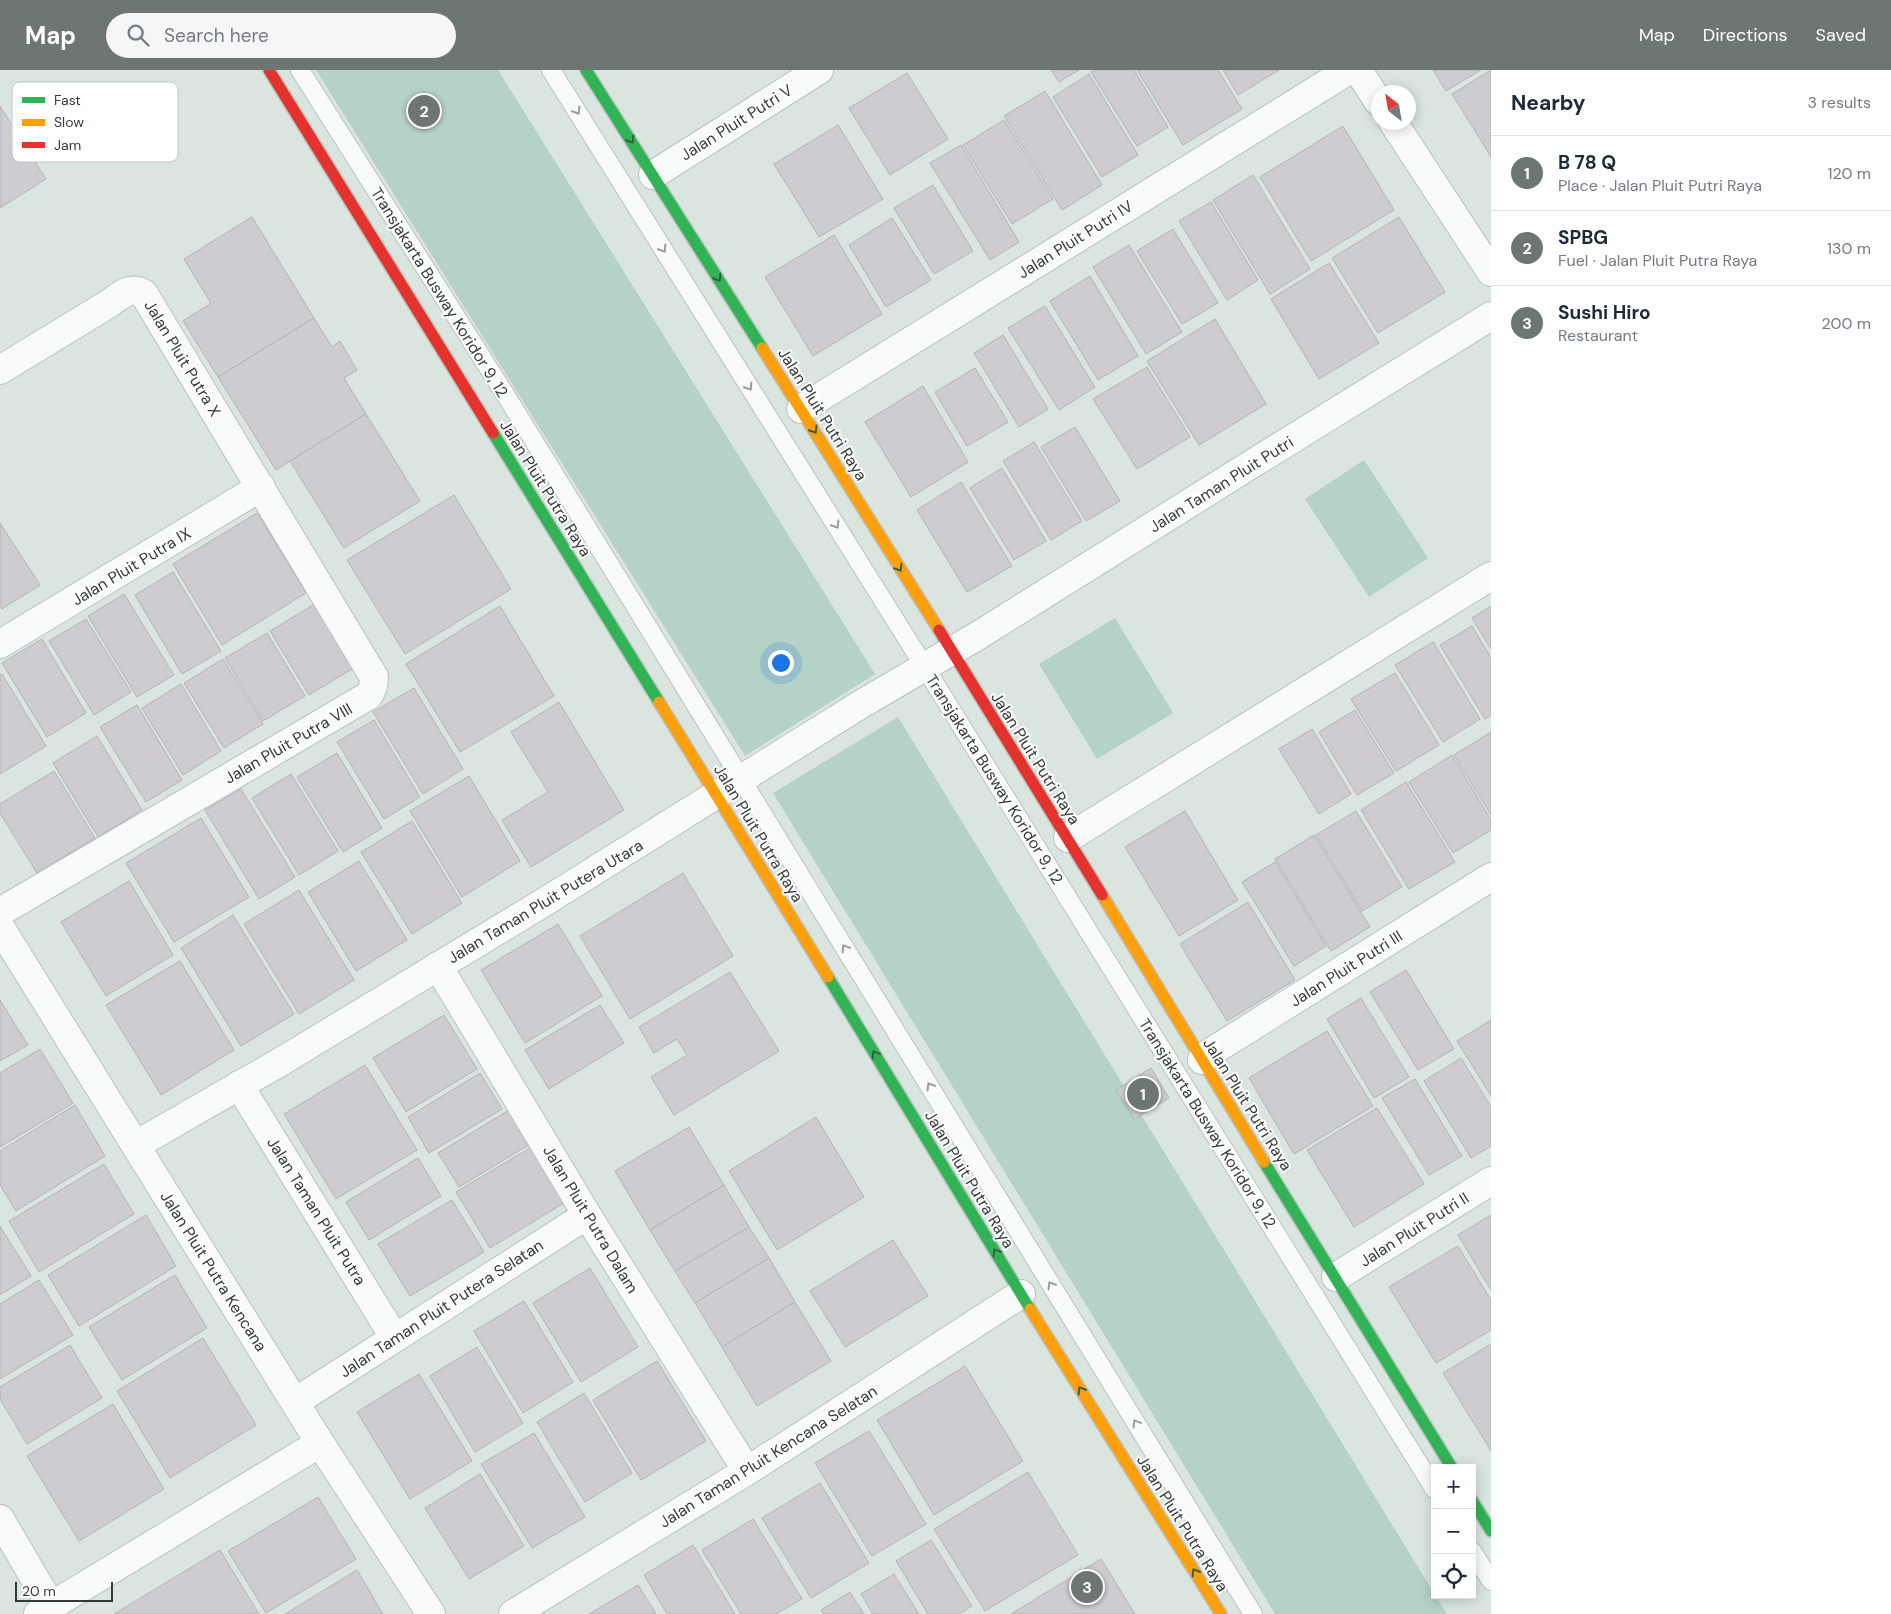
<!DOCTYPE html>
<html lang="en">
<head>
<meta charset="utf-8">
<style>
  :root { --surface:#fff; --page:#f6f6f7; --text:#1f2937; --muted:#747a83; --line:#e0e1e3; --accent:#6d7673 }
  body { margin:0; font-family:"DM Sans",sans-serif; background:var(--page); color:var(--text) }
  .controls { position:absolute; right:15px; bottom:15px; display:grid; overflow:hidden; border-radius:0px; box-shadow:0 2px 12px #0003 }
  .controls button { width:45px; height:45px; display:grid; place-items:center; padding:0; border:0; border-bottom:1px solid var(--line); background:var(--surface); color:var(--text); font:25px sans-serif }
  .compass { position:absolute; left:1371px; top:15px; width:45px; height:45px; border-radius:50%; background:var(--surface); box-shadow:0 2px 12px #0003; rotate:329deg }
  .scale { position:absolute; left:15px; bottom:12px; width:98px; box-sizing:border-box; padding-left:5px; border:2px solid #333b38; border-top:0; font-size:14px; line-height:18px; white-space:nowrap; color:#333b38; -webkit-text-stroke:4px #fff; paint-order:stroke }
  .you { position:absolute; left:780px; top:592px; width:18px; height:18px; margin:-12px; border:4px solid #fff; border-radius:50%; background:#1a73e8; box-shadow:0 0 0 8px #1a73e833 }
  .badge { display:grid; place-items:center; width:32px; height:32px; border-radius:50%; background:var(--accent); color:#fff; font-size:16px; font-weight:700 }
  .pin { position:absolute; translate:-50% -50%; border:2px solid #fff; box-shadow:0 1px 5px #0006 }
  .list { margin:0; padding:0; list-style:none }
  h2 { display:flex; justify-content:space-between; align-items:center; height:65px; margin:0; padding:0 20px; font-size:21px }
  h2 small { font-size:16px; font-weight:400; color:var(--muted) }
  .list li { display:grid; grid-template-columns:32px 1fr auto; gap:15px; align-items:center; box-sizing:border-box; height:75px; padding:0 20px; border-top:1px solid var(--line) }
  .list b { display:block; font-size:19px; white-space:nowrap }
  .list p { margin:0; font-size:16px; white-space:nowrap; color:var(--muted) }
  .list em { font-size:16px; font-style:normal; color:var(--muted) }
  .icon { flex:none; width:28px; height:28px; fill:none; stroke:currentColor; stroke-width:2; stroke-linecap:round; stroke-linejoin:round }
  .map { position:relative; flex:none; width:1491px; height:1544px; overflow:hidden }
  header { display:flex; align-items:center; gap:30px; box-sizing:border-box; height:70px; padding:0 25px; background:var(--accent); color:#fff }
  header strong { font-size:24px }
  nav { display:flex; gap:28px; margin-inline-start:auto; font-size:18px }
  .search { width:350px; height:45px; background:var(--page); display:flex; align-items:center; gap:12px; box-sizing:border-box; padding:0 18px; border-radius:28px; color:var(--muted); font-size:19px }
  main { display:flex }
  aside { flex:1; background:var(--surface) }
  .map>svg:first-child { display:block }
  .green { fill:#b4d2c5 }
  .building { fill:#cfccd1; stroke:#b1b4b3 }
  .lines { fill:none; stroke-linecap:round; stroke-linejoin:round }
  .lane-casing { stroke:#bac2be; stroke-width:20 }
  .street-casing { stroke:#bac2be; stroke-width:30 }
  .fast-casing { stroke:#bac2be; stroke-width:14 }
  .slow-casing { stroke:#bac2be; stroke-width:14 }
  .jam-casing { stroke:#bac2be; stroke-width:14 }
  .lane { stroke:#f9fbfa; stroke-width:18 }
  .street { stroke:#f9fbfa; stroke-width:28 }
  .fast { stroke:#30b455; stroke-width:11 }
  .slow { stroke:#ff9f0a; stroke-width:11 }
  .jam { stroke:#e5322d; stroke-width:11 }
  .oneway { stroke:#969b99 }
  .oneway2 { stroke:#325f41 }
  .labels { text-anchor:middle; stroke-width:4; stroke-linejoin:round; paint-order:stroke }
  .street-label { font-size:16px; fill:#333b38; stroke:#fff }
  .key { fill:#fff; stroke:#c2c4c3; stroke-width:1 }
  .key-label { font-size:14px; fill:#333b38 }
</style>
</head>
<body>
<header>
<strong>Map</strong>
<div class="search"><svg class="icon" aria-label="search" viewBox="0 0 24 24"><circle cx="10" cy="10" r="6"/><path d="M15 15l6 6"/></svg>Search here</div>
<nav><a>Map</a><a>Directions</a><a>Saved</a></nav>
</header>
<main>
<div class="map">
<svg width="1491" height="1544" viewBox="0 0 1491 1544">
  <rect width="100%" height="100%" fill="#dae5e0"/>
  <!-- green -->
  <g class="green">
    <path d="M316 0H498L875 604 745 686Z"/>
    <path d="M1364 390 1428 488 1369 527 1305 429Z"/>
    <path d="M1115 548 1173 643 1097 689 1039 594Z"/>
    <path d="M898 647 1435 1525 1447 1544H1275L773 723Z"/>
  </g>
  <!-- building -->
  <g class="building">
    <path d="M1051 0H1079L1059 12Z"/>
    <path d="M1095 0H1134L1168 57 1137 76 1091 2Z"/>
    <path d="M1137 0H1218L1242 39 1183 75Z"/>
    <path d="M1223 0H1279L1238 25Z"/>
    <path d="M1433 0H1481L1446 21Z"/>
    <path d="M1491 0V87L1452 24Z"/>
    <path d="M907 3 948 69 890 105 849 38Z"/>
    <path d="M1089 4 1138 85 1102 107 1053 27Z"/>
    <path d="M1045 21 1102 115 1062 140 1004 46Z"/>
    <path d="M0 36 46 109 0 138Z"/>
    <path d="M1004 50 1053 129 1012 154 963 75Z"/>
    <path d="M838 55 883 129 819 167 774 94Z"/>
    <path d="M1343 56 1394 140 1311 191 1260 107Z"/>
    <path d="M961 75 1019 172 990 190 930 93Z"/>
    <path d="M1253 105 1310 199 1270 224 1213 130Z"/>
    <path d="M933 115 973 181 934 204 894 138Z"/>
    <path d="M1211 132 1258 210 1227 230 1179 151Z"/>
    <path d="M252 147 314 248 218 307 183 251 211 233 184 189Z"/>
    <path d="M1399 147 1445 222 1378 263 1332 188Z"/>
    <path d="M892 148 931 210 886 237 849 175Z"/>
    <path d="M1173 159 1218 233 1182 254 1137 181Z"/>
    <path d="M834 165 882 244 813 286 765 207Z"/>
    <path d="M1129 175 1182 262 1146 284 1093 197Z"/>
    <path d="M1329 193 1379 273 1319 309 1271 229Z"/>
    <path d="M1090 206 1138 286 1098 310 1050 231Z"/>
    <path d="M1045 236 1095 317 1059 340 1008 258Z"/>
    <path d="M314 248 332 277 340 271 357 300 344 308 366 344 276 400 218 307Z"/>
    <path d="M1215 249 1266 334 1199 375 1147 291Z"/>
    <path d="M1003 265 1048 339 1019 357 974 283Z"/>
    <path d="M1147 297 1190 367 1137 399 1093 329Z"/>
    <path d="M975 298 1008 352 967 376 935 322Z"/>
    <path d="M923 316 968 392 911 427 865 352Z"/>
    <path d="M366 344 420 431 344 478 290 391Z"/>
    <path d="M1075 357 1120 431 1086 451 1041 377Z"/>
    <path d="M1034 372 1082 451 1051 470 1003 391Z"/>
    <path d="M1002 398 1046 471 1014 490 970 418Z"/>
    <path d="M961 412 1012 496 967 522 917 440Z"/>
    <path d="M454 425 511 519 405 584 347 490Z"/>
    <path d="M257 443 306 523 222 575 173 494Z"/>
    <path d="M0 453 40 515 2 539 0 536Z"/>
    <path d="M173 502 221 581 182 604 135 525Z"/>
    <path d="M124 524 174 605 137 627 88 546Z"/>
    <path d="M318 532 357 596 309 625 270 561Z"/>
    <path d="M500 536 554 626 460 682 406 594Z"/>
    <path d="M1491 536V579L1472 548Z"/>
    <path d="M86 549 131 622 94 645 49 571Z"/>
    <path d="M1472 556 1491 588V645L1485 649 1440 575Z"/>
    <path d="M267 563 305 626 263 651 225 588Z"/>
    <path d="M42 569 86 643 47 667 2 593Z"/>
    <path d="M1433 572 1480 649 1443 672 1395 595Z"/>
    <path d="M223 589 263 654 224 678 184 613Z"/>
    <path d="M1395 603 1439 675 1396 701 1351 629Z"/>
    <path d="M2 604 46 676 0 704V605Z"/>
    <path d="M181 614 221 681 183 705 142 638Z"/>
    <path d="M414 618 463 699 423 724 373 642Z"/>
    <path d="M559 632 624 740 531 797 502 750 548 722 511 662Z"/>
    <path d="M137 635 182 710 146 732 100 657Z"/>
    <path d="M1355 640 1394 703 1357 725 1319 662Z"/>
    <path d="M374 650 420 727 384 749 337 672Z"/>
    <path d="M1312 659 1351 724 1319 744 1279 679Z"/>
    <path d="M1491 662V745L1454 685Z"/>
    <path d="M97 666 142 740 98 767 53 693Z"/>
    <path d="M337 683 382 758 343 782 297 707Z"/>
    <path d="M1452 685 1491 750V760L1453 783 1409 712Z"/>
    <path d="M54 701 95 768 37 803 0 743V734Z"/>
    <path d="M291 704 338 781 299 805 252 728Z"/>
    <path d="M469 706 520 791 462 827 410 741Z"/>
    <path d="M1406 712 1455 792 1409 819 1361 740Z"/>
    <path d="M241 719 295 807 259 829 205 740Z"/>
    <path d="M1185 741 1238 830 1179 866 1125 777Z"/>
    <path d="M1356 741 1402 817 1362 841 1316 765Z"/>
    <path d="M201 748 249 827 174 872 126 793Z"/>
    <path d="M412 751 462 833 412 864 361 782Z"/>
    <path d="M1314 765 1370 857 1331 881 1275 789Z"/>
    <path d="M359 791 407 870 356 901 308 822Z"/>
    <path d="M1275 792 1326 876 1294 896 1242 812Z"/>
    <path d="M683 803 733 886 630 949 580 866Z"/>
    <path d="M129 811 173 885 106 926 61 852Z"/>
    <path d="M299 820 354 910 299 944 244 854Z"/>
    <path d="M1248 832 1295 910 1227 951 1180 874Z"/>
    <path d="M233 845 294 944 241 976 181 878Z"/>
    <path d="M558 854 602 926 525 973 481 900Z"/>
    <path d="M180 891 234 980 161 1025 106 935Z"/>
    <path d="M1406 900 1454 979 1418 1000 1370 922Z"/>
    <path d="M730 902 779 981 674 1045 651 1007 687 985 677 969 654 983 639 957Z"/>
    <path d="M1361 928 1409 1007 1374 1028 1327 949Z"/>
    <path d="M0 930 28 975 0 991Z"/>
    <path d="M600 935 624 973 549 1019 525 980Z"/>
    <path d="M444 945 477 999 406 1042 373 988Z"/>
    <path d="M1491 950V1026L1457 971Z"/>
    <path d="M1327 961 1373 1036 1294 1084 1249 1008Z"/>
    <path d="M40 979 73 1033 0 1077V1003Z"/>
    <path d="M1461 988 1491 1037V1076L1471 1088 1424 1011Z"/>
    <path d="M365 995 417 1080 336 1129 284 1044Z"/>
    <path d="M1151 998 1169 1028 1134 1049 1116 1020Z"/>
    <path d="M480 1003 502 1039 429 1083 408 1047Z"/>
    <path d="M1415 1009 1462 1086 1429 1105 1382 1028Z"/>
    <path d="M75 1035 105 1086 16 1141 0 1115V1081Z"/>
    <path d="M516 1036 537 1070 459 1117 438 1083Z"/>
    <path d="M1377 1038 1424 1114 1354 1157 1307 1080Z"/>
    <path d="M816 1047 864 1127 777 1180 729 1101Z"/>
    <path d="M689 1057 724 1115 650 1160 615 1101Z"/>
    <path d="M530 1078 564 1133 490 1178 456 1122Z"/>
    <path d="M418 1088 441 1126 369 1170 346 1132Z"/>
    <path d="M104 1094 134 1144 39 1202 9 1151Z"/>
    <path d="M724 1115 749 1157 675 1201 650 1160Z"/>
    <path d="M452 1130 484 1182 410 1226 378 1174Z"/>
    <path d="M146 1145 176 1196 79 1256 48 1205Z"/>
    <path d="M1491 1145V1220L1458 1165Z"/>
    <path d="M0 1156 31 1206 0 1225Z"/>
    <path d="M749 1157 769 1188 695 1233 675 1201Z"/>
    <path d="M893 1170 928 1226 845 1277 810 1221Z"/>
    <path d="M1458 1176 1491 1230V1260L1436 1293 1389 1217Z"/>
    <path d="M769 1188 795 1232 722 1277 695 1233Z"/>
    <path d="M590 1198 638 1277 581 1312 533 1233Z"/>
    <path d="M175 1205 207 1258 122 1310 89 1257Z"/>
    <path d="M39 1210 73 1265 0 1309V1234Z"/>
    <path d="M524 1231 573 1312 523 1343 474 1261Z"/>
    <path d="M795 1232 831 1291 757 1336 722 1277Z"/>
    <path d="M203 1268 256 1355 170 1408 117 1321Z"/>
    <path d="M1491 1274V1381L1443 1303Z"/>
    <path d="M70 1275 102 1328 27 1374 0 1329V1317Z"/>
    <path d="M477 1277 523 1353 475 1382 430 1306Z"/>
    <path d="M657 1291 706 1371 641 1410 593 1330Z"/>
    <path d="M965 1296 1023 1391 934 1445 877 1350Z"/>
    <path d="M419 1304 472 1391 410 1429 357 1342Z"/>
    <path d="M584 1323 632 1403 585 1432 537 1352Z"/>
    <path d="M113 1334 164 1419 79 1471 27 1386Z"/>
    <path d="M869 1361 926 1454 872 1486 815 1393Z"/>
    <path d="M534 1363 585 1447 532 1478 481 1394Z"/>
    <path d="M1028 1402 1078 1485 985 1541 934 1459Z"/>
    <path d="M480 1404 524 1476 469 1509 425 1438Z"/>
    <path d="M820 1413 869 1493 811 1528 762 1448Z"/>
    <path d="M318 1427 356 1489 266 1543 228 1481Z"/>
    <path d="M753 1449 802 1529 776 1544H741L702 1480Z"/>
    <path d="M931 1470 972 1536 959 1544H928L896 1491Z"/>
    <path d="M693 1475 735 1544H667L644 1505Z"/>
    <path d="M220 1480 259 1544H114Z"/>
    <path d="M1101 1489 1135 1544H1011Z"/>
    <path d="M357 1500 383 1544H285Z"/>
    <path d="M894 1504 919 1544H873L861 1524Z"/>
    <path d="M638 1515 656 1544H589Z"/>
    <path d="M850 1522 864 1544H824L821 1540Z"/>
  </g>
  <g class="lines">
    <!-- lane casing -->
    <g class="lane-casing">
      <g id="lane">
        <path d="M300 0 510 332 1253 1544"/>
        <path d="M551 0 924 596 1435 1420"/>
        <path d="M1472 1481 1491 1511"/>
      </g>
    </g>
    <!-- street casing -->
    <g class="street-casing">
      <g id="street">
        <path d="M1358 0 1378 31"/>
        <path d="M1393 52 1491 202"/>
        <path d="M653 105 819 0"/>
        <path d="M0 300 110 233C121 225 131 215 144 224L374 607C374 615 373 620 368 626L0 842"/>
        <path d="M801 339 1349 0"/>
        <path d="M0 574 261 417"/>
        <path d="M1068 768 1491 506"/>
        <path d="M0 857 320 1373 431 1544"/>
        <path d="M438 896 587 1145 747 1401"/>
        <path d="M1202 990 1211 982 1491 807"/>
        <path d="M239 1015 394 1267"/>
        <path d="M136 1075 282 991 546 831 863 633 979 565 1255 392 1491 246"/>
        <path d="M1336 1207 1491 1111"/>
        <path d="M295 1332 587 1145"/>
        <path d="M0 1449 51 1536"/>
        <path d="M38 1544 320 1373"/>
        <path d="M513 1544 747 1401 1021 1224"/>
      </g>
    </g>
    <!-- fast casing -->
    <g class="fast-casing">
      <g id="fast">
        <path d="M586 0 762 278"/>
        <path d="M493 363 659 632"/>
        <path d="M828 907 1030 1239"/>
        <path d="M1264 1092 1452 1398"/>
        <path d="M1472 1430 1491 1461"/>
      </g>
    </g>
    <!-- slow casing -->
    <g class="slow-casing">
      <g id="slow">
        <path d="M762 278 939 560"/>
        <path d="M659 632 828 907"/>
        <path d="M1102 825 1264 1092"/>
        <path d="M1030 1239 1221 1544"/>
      </g>
    </g>
    <!-- jam casing -->
    <g class="jam-casing">
      <g id="jam">
        <path d="M269 0 493 363"/>
        <path d="M939 560 1102 825"/>
      </g>
    </g>
    <!-- lane -->
    <use href="#lane" class="lane"/>
    <!-- street -->
    <use href="#street" class="street"/>
    <!-- fast -->
    <use href="#fast" class="fast"/>
    <!-- slow -->
    <use href="#slow" class="slow"/>
    <!-- jam -->
    <use href="#jam" class="jam"/>
  </g>
  <!-- one-way arrows -->
  <defs><path id="oneway-chevron" d="M-2-3.5L2.5 0L-2 3.5" fill="none" stroke-width="1.6" stroke-linecap="round" stroke-linejoin="round" transform="scale(1.25)"/></defs>
  <g class="oneway">
    <use href="#oneway-chevron" transform="translate(577 41) rotate(58)"/>
    <use href="#oneway-chevron" transform="translate(663 179) rotate(58)"/>
    <use href="#oneway-chevron" transform="translate(749 317) rotate(58)"/>
    <use href="#oneway-chevron" transform="translate(836 455) rotate(58)"/>
    <use href="#oneway-chevron" transform="translate(845 878) rotate(-121)"/>
    <use href="#oneway-chevron" transform="translate(930 1016) rotate(-121)"/>
    <use href="#oneway-chevron" transform="translate(1051 1215) rotate(-121)"/>
    <use href="#oneway-chevron" transform="translate(1136 1353) rotate(-121)"/>
  </g>
  <g class="oneway2">
    <use href="#oneway-chevron" transform="translate(631 70) rotate(57)"/>
    <use href="#oneway-chevron" transform="translate(718 208) rotate(58)"/>
    <use href="#oneway-chevron" transform="translate(814 360) rotate(58)"/>
    <use href="#oneway-chevron" transform="translate(899 498) rotate(58)"/>
    <use href="#oneway-chevron" transform="translate(875 984) rotate(-121)"/>
    <use href="#oneway-chevron" transform="translate(996 1182) rotate(-121)"/>
    <use href="#oneway-chevron" transform="translate(1081 1320) rotate(-122)"/>
    <use href="#oneway-chevron" transform="translate(1195 1502) rotate(-122)"/>
  </g>
  <g class="labels">
    <!-- street labels -->
    <g class="street-label">
      <text transform="translate(736 52) rotate(-32)" y="6">Jalan Pluit Putri V</text>
      <text transform="translate(1075 169) rotate(-32)" y="6">Jalan Pluit Putri IV</text>
      <text transform="translate(440 222) rotate(58)" y="6">Transjakarta Busway Koridor 9, 12</text>
      <text transform="translate(183 288) rotate(59)" y="6">Jalan Pluit Putra X</text>
      <text transform="translate(823 344) rotate(58)" y="6">Jalan Pluit Putri Raya</text>
      <text transform="translate(1221 414) rotate(-32)" y="6">Jalan Taman Pluit Putri</text>
      <text transform="translate(546 418) rotate(58)" y="6">Jalan Pluit Putra Raya</text>
      <text transform="translate(131 496) rotate(-31)" y="6">Jalan Pluit Putra IX</text>
      <text transform="translate(288 673) rotate(-30)" y="6">Jalan Pluit Putra VIII</text>
      <text transform="translate(1036 688) rotate(58)" y="6">Jalan Pluit Putri Raya</text>
      <text transform="translate(995 709) rotate(58)" y="6">Transjakarta Busway Koridor 9, 12</text>
      <text transform="translate(759 763) rotate(59)" y="6">Jalan Pluit Putra Raya</text>
      <text transform="translate(545 831) rotate(-31)" y="6">Jalan Taman Pluit Putera Utara</text>
      <text transform="translate(1346 898) rotate(-32)" y="6">Jalan Pluit Putri III</text>
      <text transform="translate(1248 1034) rotate(58)" y="6">Jalan Pluit Putri Raya</text>
      <text transform="translate(1208 1053) rotate(58)" y="6">Transjakarta Busway Koridor 9, 12</text>
      <text transform="translate(970 1109) rotate(59)" y="6">Jalan Pluit Putra Raya</text>
      <text transform="translate(317 1141) rotate(58)" y="6">Jalan Taman Pluit Putra</text>
      <text transform="translate(591 1149) rotate(59)" y="6">Jalan Pluit Putra Dalam</text>
      <text transform="translate(1414 1159) rotate(-32)" y="6">Jalan Pluit Putri II</text>
      <text transform="translate(214 1201) rotate(58)" y="6">Jalan Pluit Putra Kencana</text>
      <text transform="translate(441 1238) rotate(-33)" y="6">Jalan Taman Pluit Putera Selatan</text>
      <text transform="translate(768 1386) rotate(-32)" y="6">Jalan Taman Pluit Kencana Selatan</text>
      <text transform="translate(1183 1453) rotate(58)" y="6">Jalan Pluit Putra Raya</text>
    </g>
  </g>
  <!-- legend -->
  <rect x="12" y="12" width="166" height="80" rx="8" class="key"/>
  <rect x="22" y="27" width="23" height="6" fill="#30b455"/>
  <rect x="22" y="49" width="23" height="7" fill="#ff9f0a"/>
  <rect x="22" y="72" width="23" height="6" fill="#e5322d"/>
  <g class="key-label">
    <text x="54" y="35">Fast</text>
    <text x="54" y="57">Slow</text>
    <text x="54" y="80">Jam</text>
  </g>
</svg>
<div class="controls">
<button>+</button>
<button>−</button>
<button><svg class="icon" aria-label="locate" viewBox="0 0 24 24"><circle cx="12" cy="12" r="6"/><path d="M12 2v4M12 18v4M2 12h4M18 12h4"/></svg></button>
</div>
<svg class="compass" viewBox="-18 -18 36 36"><path d="M0-13l5 13h-10z" fill="#e53935"/><path d="M0 13l5-13h-10z" fill="#747a83"/></svg>
<div class="scale">20 m</div>
<div class="you"></div>
<div class="pin badge" style="left:1143px;top:1024px">1</div>
<div class="pin badge" style="left:424px;top:41px">2</div>
<div class="pin badge" style="left:1087px;top:1517px">3</div>
</div>
<aside>
<h2>Nearby<small>3 results</small></h2>
<ul class="list">
<li><span class="badge">1</span><div><b>B 78 Q</b><p>Place · Jalan Pluit Putri Raya</p></div><em>120 m</em></li>
<li><span class="badge">2</span><div><b>SPBG</b><p>Fuel · Jalan Pluit Putra Raya</p></div><em>130 m</em></li>
<li><span class="badge">3</span><div><b>Sushi Hiro</b><p>Restaurant</p></div><em>200 m</em></li>
</ul>
</aside>
</main>
</body>
</html>
